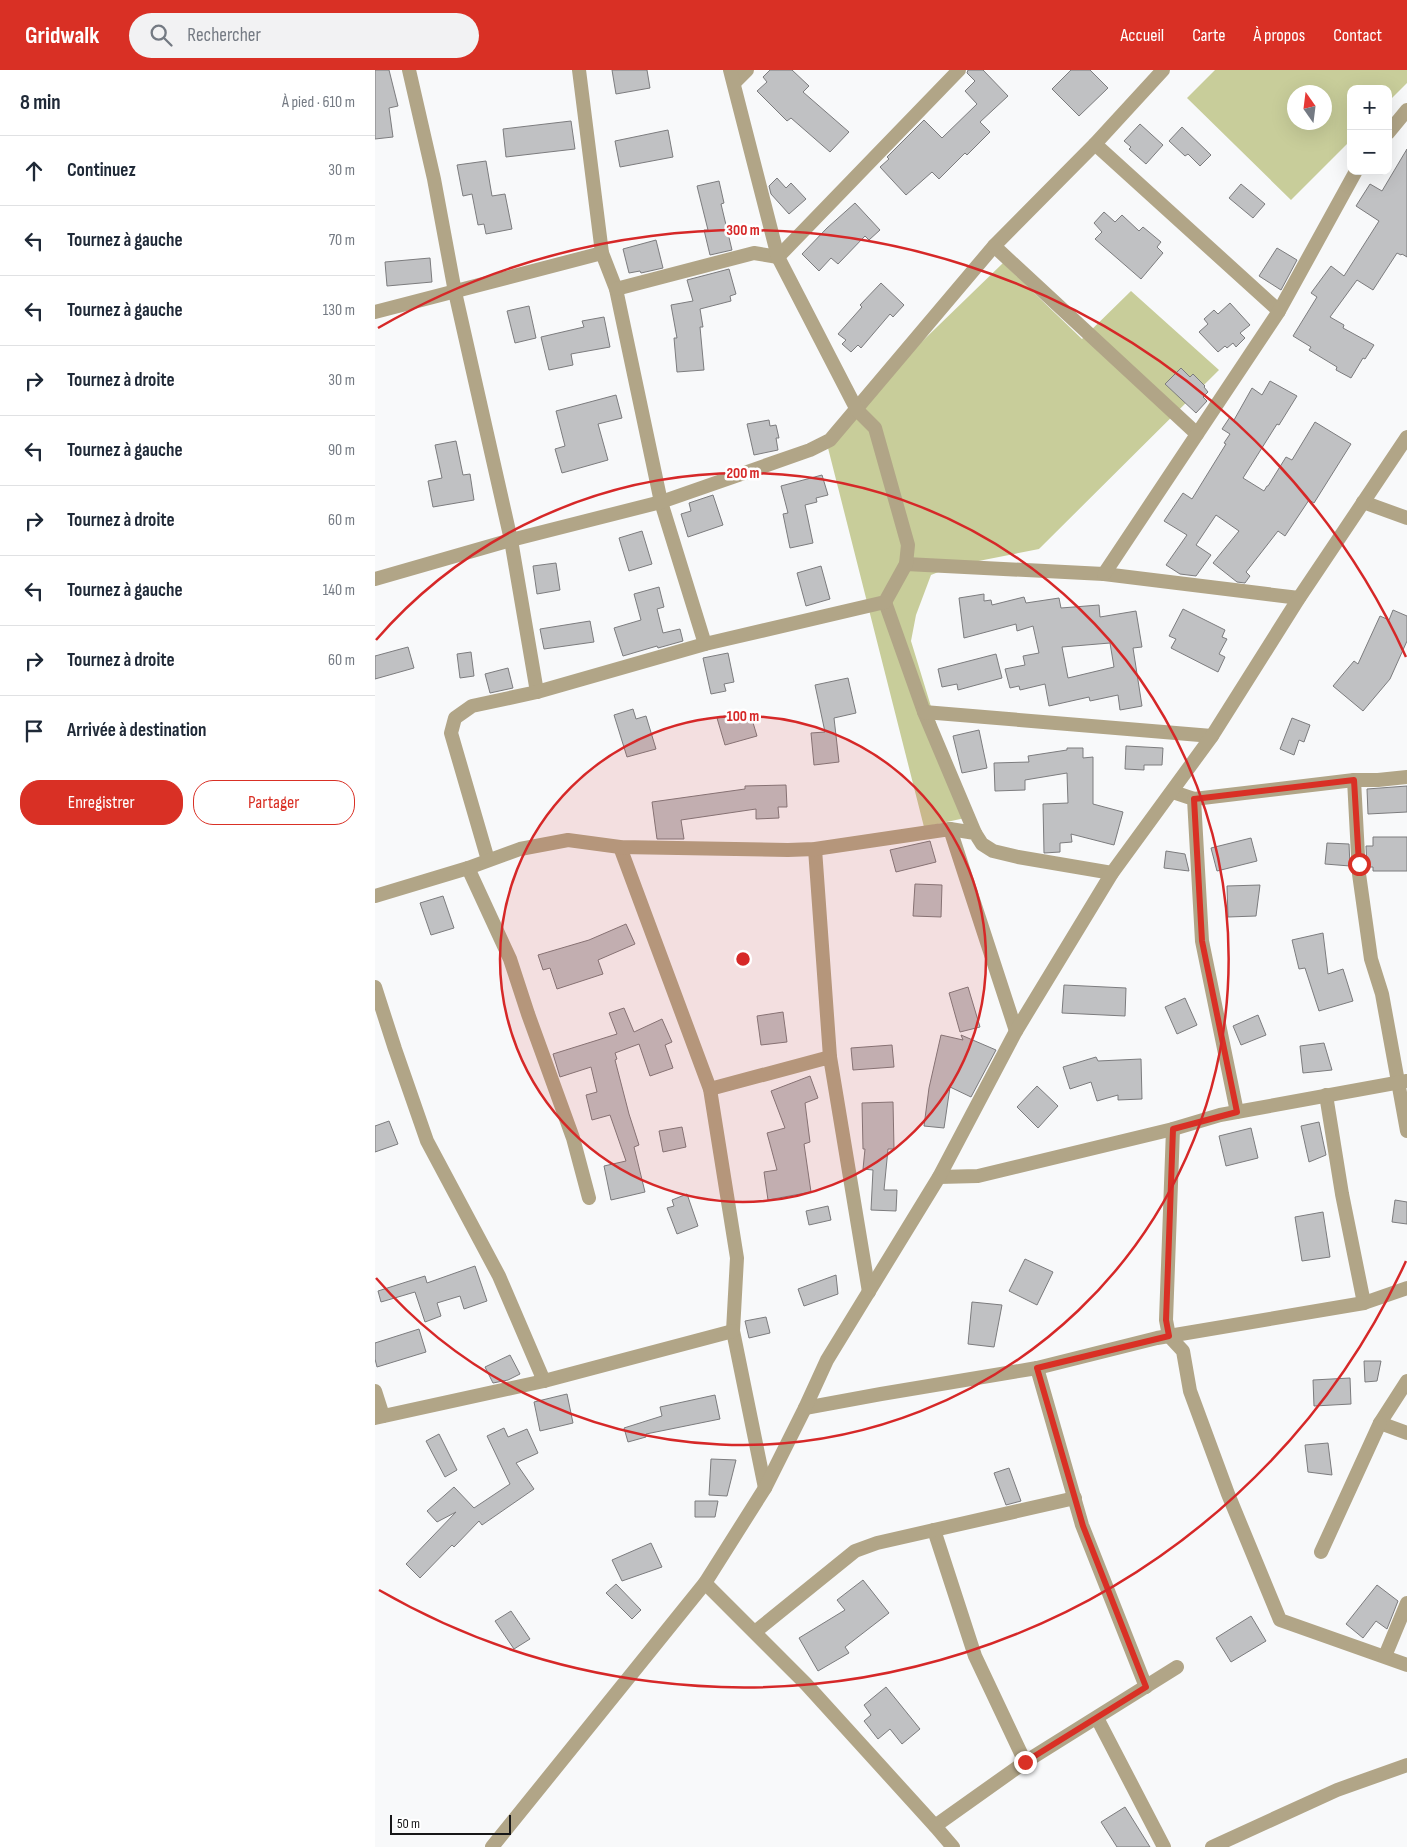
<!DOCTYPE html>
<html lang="fr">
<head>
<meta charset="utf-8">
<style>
  :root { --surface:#fff; --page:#f2f2f3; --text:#1f2937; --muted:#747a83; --line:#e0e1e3; --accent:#d93025 }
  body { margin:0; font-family:"Sofia Sans Condensed",sans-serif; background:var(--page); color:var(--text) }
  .controls { position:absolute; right:15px; top:15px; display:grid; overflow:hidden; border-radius:10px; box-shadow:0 5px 20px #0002 }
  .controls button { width:45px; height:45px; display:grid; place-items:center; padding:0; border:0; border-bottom:1px solid var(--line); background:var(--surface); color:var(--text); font:25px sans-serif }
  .compass { position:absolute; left:912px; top:15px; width:45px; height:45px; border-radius:50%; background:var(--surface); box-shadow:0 5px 20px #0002; rotate:346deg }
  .scale { position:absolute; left:15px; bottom:12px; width:121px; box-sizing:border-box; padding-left:5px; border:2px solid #171718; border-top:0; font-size:14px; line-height:18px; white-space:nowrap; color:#171718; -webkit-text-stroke:4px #fff; paint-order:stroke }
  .stop { position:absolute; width:15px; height:15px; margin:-11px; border:4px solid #d93025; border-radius:50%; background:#fff }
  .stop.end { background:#d93025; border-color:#fff; box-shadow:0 1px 5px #0008 }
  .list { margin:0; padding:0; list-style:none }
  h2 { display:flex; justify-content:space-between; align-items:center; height:65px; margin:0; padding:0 20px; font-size:21px }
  h2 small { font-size:16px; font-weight:400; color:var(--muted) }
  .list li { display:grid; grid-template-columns:32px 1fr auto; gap:15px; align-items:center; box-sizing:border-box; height:70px; padding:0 20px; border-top:1px solid var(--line) }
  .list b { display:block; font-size:19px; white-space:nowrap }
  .list em { font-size:16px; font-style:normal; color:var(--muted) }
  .actions { display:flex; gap:10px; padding:15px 20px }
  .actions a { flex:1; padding:11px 0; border:1px solid var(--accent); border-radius:20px; text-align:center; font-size:18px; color:var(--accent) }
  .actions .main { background:var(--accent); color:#fff }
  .icon { flex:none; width:28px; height:28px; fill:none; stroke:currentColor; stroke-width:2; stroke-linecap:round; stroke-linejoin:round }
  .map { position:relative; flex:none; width:1032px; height:1777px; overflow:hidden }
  header { display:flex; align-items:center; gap:30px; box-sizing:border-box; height:70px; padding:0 25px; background:var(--accent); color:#fff }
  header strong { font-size:24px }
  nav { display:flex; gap:28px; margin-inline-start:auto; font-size:18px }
  .search { width:350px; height:45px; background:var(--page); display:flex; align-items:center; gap:12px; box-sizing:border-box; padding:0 18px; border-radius:28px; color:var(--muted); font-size:19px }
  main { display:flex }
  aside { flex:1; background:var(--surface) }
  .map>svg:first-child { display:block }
  .green { fill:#c8cd9a; fill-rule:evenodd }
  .building { fill:#c0c1c3; stroke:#7c7c7e; fill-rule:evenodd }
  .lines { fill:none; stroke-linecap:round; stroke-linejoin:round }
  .minor { stroke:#b1a587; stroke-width:14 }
  .tertiary { stroke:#b1a587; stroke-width:14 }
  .route { stroke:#d93025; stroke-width:6 }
  .ring { fill:none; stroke:#d62828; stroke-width:2.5 }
  .centre { fill:#d62828; stroke:#fff; stroke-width:2.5 }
  .ring-label { font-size:15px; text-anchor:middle; font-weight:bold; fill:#d62828; stroke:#fff; stroke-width:5; stroke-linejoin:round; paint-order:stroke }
</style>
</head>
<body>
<header>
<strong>Gridwalk</strong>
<div class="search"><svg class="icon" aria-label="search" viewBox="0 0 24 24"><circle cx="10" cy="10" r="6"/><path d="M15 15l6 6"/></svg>Rechercher</div>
<nav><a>Accueil</a><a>Carte</a><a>À propos</a><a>Contact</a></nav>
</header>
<main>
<aside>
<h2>8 min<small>À pied · 610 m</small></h2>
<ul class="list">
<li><svg class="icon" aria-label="ahead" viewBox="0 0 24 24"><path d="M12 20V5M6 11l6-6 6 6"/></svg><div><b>Continuez</b></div><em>30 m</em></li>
<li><svg class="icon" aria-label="left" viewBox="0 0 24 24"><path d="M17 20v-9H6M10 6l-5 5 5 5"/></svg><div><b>Tournez à gauche</b></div><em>70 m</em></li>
<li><svg class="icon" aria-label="left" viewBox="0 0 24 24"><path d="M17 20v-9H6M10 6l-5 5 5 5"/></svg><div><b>Tournez à gauche</b></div><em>130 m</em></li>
<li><svg class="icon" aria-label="right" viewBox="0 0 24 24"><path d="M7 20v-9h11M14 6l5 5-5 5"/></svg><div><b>Tournez à droite</b></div><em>30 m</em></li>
<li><svg class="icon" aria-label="left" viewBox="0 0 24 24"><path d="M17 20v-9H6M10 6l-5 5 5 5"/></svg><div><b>Tournez à gauche</b></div><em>90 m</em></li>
<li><svg class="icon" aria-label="right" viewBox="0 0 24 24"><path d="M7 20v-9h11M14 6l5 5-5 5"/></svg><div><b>Tournez à droite</b></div><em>60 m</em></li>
<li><svg class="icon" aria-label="left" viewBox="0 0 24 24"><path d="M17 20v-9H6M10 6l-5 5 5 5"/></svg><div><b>Tournez à gauche</b></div><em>140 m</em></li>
<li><svg class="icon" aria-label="right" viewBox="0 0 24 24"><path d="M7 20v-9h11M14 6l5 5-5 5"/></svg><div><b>Tournez à droite</b></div><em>60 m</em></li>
<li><svg class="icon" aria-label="arrive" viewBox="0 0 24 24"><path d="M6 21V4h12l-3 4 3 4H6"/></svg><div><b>Arrivée à destination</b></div></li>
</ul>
<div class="actions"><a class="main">Enregistrer</a><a>Partager</a></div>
</aside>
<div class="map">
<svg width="1032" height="1777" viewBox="0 0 1032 1777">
  <rect width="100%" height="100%" fill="#f8f9fa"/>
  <!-- green -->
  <g class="green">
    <path d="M840 0H1032V13L1013 32V19H976V70L916 130 812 28ZM919 22H949V52H919Z"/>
    <path d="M628 193 707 269 756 221 844 300 664 479 578 496 556 505 541 545 536 571 590 748 549 757 452 374 496 321Z"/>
  </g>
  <!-- building -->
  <g class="building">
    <path d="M0 0H14L23 36 14 38 18 67 0 69Z"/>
    <path d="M237 0H272L275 18 241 24Z"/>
    <path d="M395 0H417L434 16 428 22 474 62 455 82 416 48 412 51 382 21 392 12 388 7Z"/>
    <path d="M593 0H608L633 26 605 52 615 62 592 85 590 83 564 109 557 102 531 125 505 97 514 89 512 87 549 50 567 68 602 34 590 21 600 11 592 3Z"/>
    <path d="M696 0H715L733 18 704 46 677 19Z"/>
    <path d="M196 51 200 79 131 87 128 59Z"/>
    <path d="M765 54 788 75 771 94 754 79 756 77 749 71Z"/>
    <path d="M807 57 836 85 825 96 813 84 810 86 794 71Z"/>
    <path d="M293 60 298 87 245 97 240 71Z"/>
    <path d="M1032 79V187L1027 184 1026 185 1022 183 998 220 982 210 955 247 969 255 968 258 999 275 990 289 988 288 976 308 961 300 962 297 934 280 936 277 918 266 942 227 936 223 956 196 969 206 1004 151 981 136 995 114 1007 121Z"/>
    <path d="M111 91 117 126 130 124 137 159 111 164 109 154 103 155 97 124 88 126 82 95Z"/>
    <path d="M402 108 411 118 416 113 431 129 414 144 396 124 394 116Z"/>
    <path d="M344 111 349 133 346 134 357 180 335 185 329 160H333L322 116Z"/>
    <path d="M866 114 890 134 878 148 854 128Z"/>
    <path d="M480 133 505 160 494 170 490 166 463 194 456 188 444 201 427 184 452 158Z"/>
    <path d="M729 142 740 152 747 145 764 161 768 157 786 172 782 177 788 183 766 209 720 169 727 162 719 153Z"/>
    <path d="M281 170 288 198 266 203 265 201 254 203 248 179Z"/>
    <path d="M902 178 922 190 906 220 884 206Z"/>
    <path d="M55 188 57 212 12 216 10 192Z"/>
    <path d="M354 199 361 224 355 226 356 231 325 239 328 257H325L329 300 302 302 299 268H302L296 235 318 231 312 210Z"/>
    <path d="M506 213 529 235 518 247 515 244 486 278 483 275 476 282 467 274 471 270 463 264 487 237 485 235Z"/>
    <path d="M855 233 875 255 865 263 870 268 861 277 858 273 852 278 850 276 843 282 824 262 833 254 829 249 839 240 843 244Z"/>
    <path d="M154 236 161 268 140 273 132 241Z"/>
    <path d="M229 247 235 277 196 284 198 295 174 300 166 267 209 257 207 251Z"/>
    <path d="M806 298 815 307 818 304 830 316 829 317 833 322 828 327 832 331 821 343 790 314Z"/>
    <path d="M895 311 922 326 904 355 902 354 868 408 889 421 892 416H893L911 387 917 390 940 352 976 374 939 433 934 430 910 466 903 461 871 502 875 506 870 513 862 512 838 493 864 461 841 445 821 475 836 485 821 506 805 504 791 495 812 465 789 451 808 423 817 429 851 374 849 373 855 364 847 359 855 347 859 350 877 318 887 325Z"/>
    <path d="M241 325 247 348 223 354 233 390 187 403 180 379 190 376 181 341Z"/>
    <path d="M394 350 395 356 401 355 404 368H401L403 380 379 385 372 354Z"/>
    <path d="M81 371 88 405 95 404 99 430 58 437 53 411 67 408 60 375Z"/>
    <path d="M447 405 453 425 441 428 442 432 430 435 438 473 415 478 408 444 413 443 406 416Z"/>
    <path d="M338 425 348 455 313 467 306 444 316 441 314 433Z"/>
    <path d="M267 461 277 494 254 501 244 468Z"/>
    <path d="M181 493 185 520 162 524 158 496Z"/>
    <path d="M446 496 455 529 431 536 422 503Z"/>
    <path d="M284 517 289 537 282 539 288 563 305 559 308 571 283 578 282 576 248 586 239 558 266 550 259 524Z"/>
    <path d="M609 524V531L616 530 617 535 649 527 651 533 684 528 686 538 724 535 725 547 761 541 767 577 758 578 767 636 745 640 743 625 715 631 714 627 674 636 670 614 645 620 644 616 635 618 630 599 650 595 648 586 664 583 658 556 642 561 641 554 589 568 584 528ZM735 573 739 597 693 608 687 577Z"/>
    <path d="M808 539 850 560 847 567 852 569 844 584 850 587 843 602 796 578 801 569 794 566Z"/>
    <path d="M1018 540 1032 546V571L1015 609 988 641 958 616 979 591 983 594 1005 546 1014 550Z"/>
    <path d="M215 551 219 572 169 579 165 559Z"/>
    <path d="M33 577 39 598 0 609V586Z"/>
    <path d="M96 582 99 606 85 608 82 584Z"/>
    <path d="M353 583 359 612 349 614 351 621 336 624 328 588Z"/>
    <path d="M621 584 627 608 583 620 582 614 567 617 563 599Z"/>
    <path d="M133 598 138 618 115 623 110 604Z"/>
    <path d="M473 608 481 643 459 648 464 692 439 695 436 663 450 662 440 615Z"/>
    <path d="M258 639 261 649 271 646 281 679 252 687 239 645Z"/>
    <path d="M365 642 367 648 376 646 382 666 350 675 342 648Z"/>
    <path d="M917 648 935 655 929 672 924 670 919 685 905 679Z"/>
    <path d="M604 660 612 698 587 703 578 666Z"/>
    <path d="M751 676 788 678 787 695H769V700L750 699Z"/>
    <path d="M692 678H708V688L718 687V734L748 742 739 775 696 764 697 772 685 773V782L669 783 668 734 693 733 692 703 650 710V720L620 721 619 693 654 692 653 686 692 680Z"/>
    <path d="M411 715 412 737H403L404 748 381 749V739L306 750 309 769H282L277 732 370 719V716Z"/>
    <path d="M1032 716V742L993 744 992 719Z"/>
    <path d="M998 767H1032V801H998V797H992L991 776H998Z"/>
    <path d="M876 768 882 791 842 801 836 778Z"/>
    <path d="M555 771 561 792 521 802 515 780Z"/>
    <path d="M952 773 974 774 975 796 950 794Z"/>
    <path d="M791 781 810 784 814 801 789 798Z"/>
    <path d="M540 814 567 815 566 847 538 846Z"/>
    <path d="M885 815 881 846 853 847 852 816Z"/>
    <path d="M68 826 79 858 56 865 45 833Z"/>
    <path d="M251 854 260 874 223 890 228 904 182 919 175 898 168 900 163 885 214 870Z"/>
    <path d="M948 863 953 904 968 899 978 931 944 941 930 898 924 899 917 870Z"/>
    <path d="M689 915 751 918 750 946 687 943Z"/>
    <path d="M593 917 605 957 585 962 574 923Z"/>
    <path d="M810 928 822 955 802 964 790 937Z"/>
    <path d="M249 938 259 962 287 949 297 972 290 975 298 998 275 1006 264 974 240 983 242 989 240 990 254 1044 264 1075 259 1077 270 1122 236 1130 229 1096 251 1091 235 1045 217 1050 211 1025 222 1022 216 997 185 1007 178 984 242 964 234 943Z"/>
    <path d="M408 942 412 972 386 975 382 946Z"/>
    <path d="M883 945 891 965 866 975 858 956Z"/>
    <path d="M566 965 588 970 586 965 621 980 596 1027 575 1017 569 1058 549 1056 554 1018Z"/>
    <path d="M949 973 957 1000 928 1003 925 976Z"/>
    <path d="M517 975 519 997 478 1000 476 978Z"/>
    <path d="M721 987 723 991 766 989 767 1029 743 1030V1025L722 1031 716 1012 695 1019 688 997Z"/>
    <path d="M435 1006 443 1028 430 1033 435 1072 429 1074 436 1122 393 1130 389 1102 402 1100 392 1063 410 1058 396 1021Z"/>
    <path d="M662 1016 683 1036 663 1058 642 1037Z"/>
    <path d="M518 1032 519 1079H513L509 1120H522L521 1141 496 1140 498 1100 488 1099 490 1079H488L487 1033Z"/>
    <path d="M14 1051 23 1074 0 1082V1056Z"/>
    <path d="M944 1052 951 1085 934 1092 926 1056Z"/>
    <path d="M307 1057 311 1077 288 1082 284 1061Z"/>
    <path d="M876 1058 883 1088 851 1096 844 1066Z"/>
    <path d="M312 1124 323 1156 302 1164 292 1138 299 1136 297 1130Z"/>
    <path d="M1020 1130 1032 1132V1154L1017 1152Z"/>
    <path d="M453 1136 456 1150 434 1155 431 1141Z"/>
    <path d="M948 1142 955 1187 927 1191 920 1147Z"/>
    <path d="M650 1189 678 1202 662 1235 634 1221Z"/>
    <path d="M100 1196 112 1231 89 1239 85 1226 62 1233 66 1246 50 1252 40 1222 6 1232 3 1221 50 1206 52 1213Z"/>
    <path d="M461 1205 463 1224 429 1236 423 1219Z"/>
    <path d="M597 1232 627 1235 619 1277 593 1274Z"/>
    <path d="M391 1247 395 1263 374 1268 370 1251Z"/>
    <path d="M44 1259 51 1282 2 1297 0 1289V1273Z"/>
    <path d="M135 1285 145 1304 133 1310 118 1313 110 1297Z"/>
    <path d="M989 1291H1006L1002 1311 990 1312Z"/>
    <path d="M975 1308 976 1334 939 1336 938 1310Z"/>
    <path d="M192 1324 198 1353 165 1361 159 1332Z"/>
    <path d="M340 1325 345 1349 271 1364V1367L253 1372 249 1358 287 1346 285 1337Z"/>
    <path d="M129 1358 133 1367 152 1359 163 1383 141 1393 159 1419 107 1455 104 1451 79 1477 77 1475 45 1508 31 1494 81 1442 62 1452 52 1441 79 1417 99 1438 135 1414 112 1366Z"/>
    <path d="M64 1364 82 1400 70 1407 51 1371Z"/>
    <path d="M953 1373 957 1405 933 1402 930 1375Z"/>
    <path d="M336 1389 361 1390 352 1426 334 1425Z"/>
    <path d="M634 1398 646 1431 631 1435 619 1403Z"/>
    <path d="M320 1431H343L340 1447H320Z"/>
    <path d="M276 1473 287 1497 247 1511 237 1490Z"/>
    <path d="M488 1510 514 1543 470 1577 474 1583 443 1601 424 1568 470 1540 462 1530Z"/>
    <path d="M241 1514 266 1540 257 1549 231 1523Z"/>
    <path d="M1002 1515 1023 1531 1012 1559 1001 1551 988 1568 971 1554Z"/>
    <path d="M136 1541 155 1569 139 1579 120 1551Z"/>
    <path d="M876 1546 891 1571 856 1592 841 1568Z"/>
    <path d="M511 1617 545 1659 527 1674 515 1659 503 1669 489 1651 496 1645 489 1635Z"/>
    <path d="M750 1737 775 1777H742L726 1752Z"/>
  </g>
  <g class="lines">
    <!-- minor -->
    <g class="minor">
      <path d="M34 0 59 109 80 222 136 470 162 622"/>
      <path d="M204 0 227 183 241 219 286 432 330 574"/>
      <path d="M359 13 372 0"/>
      <path d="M1013 63 1032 40"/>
      <path d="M720 74 904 241"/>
      <path d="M619 176 822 364"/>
      <path d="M241 219 379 183 403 187 584 0"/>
      <path d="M0 242 227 183"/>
      <path d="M988 432 1032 448"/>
      <path d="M531 494 729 504 924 528"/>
      <path d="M729 504 904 241 981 101"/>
      <path d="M0 509 136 470 286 432 435 380 455 370 619 176 720 74 788 0"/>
      <path d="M510 532 549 642 600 763"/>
      <path d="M549 642 837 666"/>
      <path d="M979 710 984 804 996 889 1007 924 1032 1061"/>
      <path d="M798 722 819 729 827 871 862 1042"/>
      <path d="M819 729 979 710H1003L1032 707"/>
      <path d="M575 759 641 961"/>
      <path d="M245 777 335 1019 362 1188 358 1261 390 1418"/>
      <path d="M440 779 455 987"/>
      <path d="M113 790 76 663 80 648 97 636 162 622 330 574 510 532 531 494 533 475 500 358 482 340 403 187 355 0"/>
      <path d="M93 798 135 889 153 944 198 1068 214 1128"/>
      <path d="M0 826 93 798 145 779 193 770 245 777 413 780 440 779 575 759 600 763 607 774 618 781 643 787 737 803"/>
      <path d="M0 917 20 979 52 1071 124 1206 169 1311"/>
      <path d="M335 1019 455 987 494 1222"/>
      <path d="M951 1025 967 1124 989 1233 1032 1218"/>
      <path d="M798 1059 791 1250 794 1266 808 1281 815 1321 853 1424 905 1550 1032 1595"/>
      <path d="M564 1107 603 1106 798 1059 845 1045 1032 1011"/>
      <path d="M662 1298 707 1455 771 1617"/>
      <path d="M1032 1311 1005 1353 1032 1363"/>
      <path d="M0 1321 8 1346"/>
      <path d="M430 1338 506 1324 662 1298 782 1268 989 1233"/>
      <path d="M0 1348 169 1311 358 1261"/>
      <path d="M559 1460 600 1586 650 1692"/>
      <path d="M946 1482 1005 1353"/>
      <path d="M330 1513 431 1614 560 1756 578 1777"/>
      <path d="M380 1562 480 1481 502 1473 700 1428"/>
      <path d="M1010 1586 1032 1533"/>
      <path d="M722 1648 789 1777"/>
      <path d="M560 1756 650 1692 802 1597"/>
      <path d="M837 1777 962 1720 1032 1695"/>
    </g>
    <!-- tertiary -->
    <path class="tertiary" d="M117 1777 330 1513 390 1418 430 1338 452 1290 564 1107 641 961 737 803 837 666 924 528 1032 367"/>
  </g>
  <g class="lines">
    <!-- route -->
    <path class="route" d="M650 1692 771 1617 708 1456 662 1298 794 1266 791 1250 798 1059 862 1042 827 871 819 729 979 710 984 794"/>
  </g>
  <!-- distance rings -->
  <circle cx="368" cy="889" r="243" fill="#d62828" fill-opacity=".12"/>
  <g class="ring">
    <circle cx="368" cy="889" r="243"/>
    <path d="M1 570A486 486 0 1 1 1 1208"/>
    <path d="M1031 1191A729 729 0 0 1 4 1520M3 258A729 729 0 0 1 1031 587"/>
  </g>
  <circle cx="368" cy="889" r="8" class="centre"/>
  <g class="ring-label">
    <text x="368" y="165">300 m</text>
    <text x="368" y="408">200 m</text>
    <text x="368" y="651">100 m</text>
  </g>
</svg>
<div class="controls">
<button>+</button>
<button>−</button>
</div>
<svg class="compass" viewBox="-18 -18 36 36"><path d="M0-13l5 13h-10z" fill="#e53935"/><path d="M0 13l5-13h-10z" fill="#747a83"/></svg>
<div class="scale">50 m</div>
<div class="stop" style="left:984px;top:794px"></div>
<div class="stop end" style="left:650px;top:1692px"></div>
</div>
</main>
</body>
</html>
